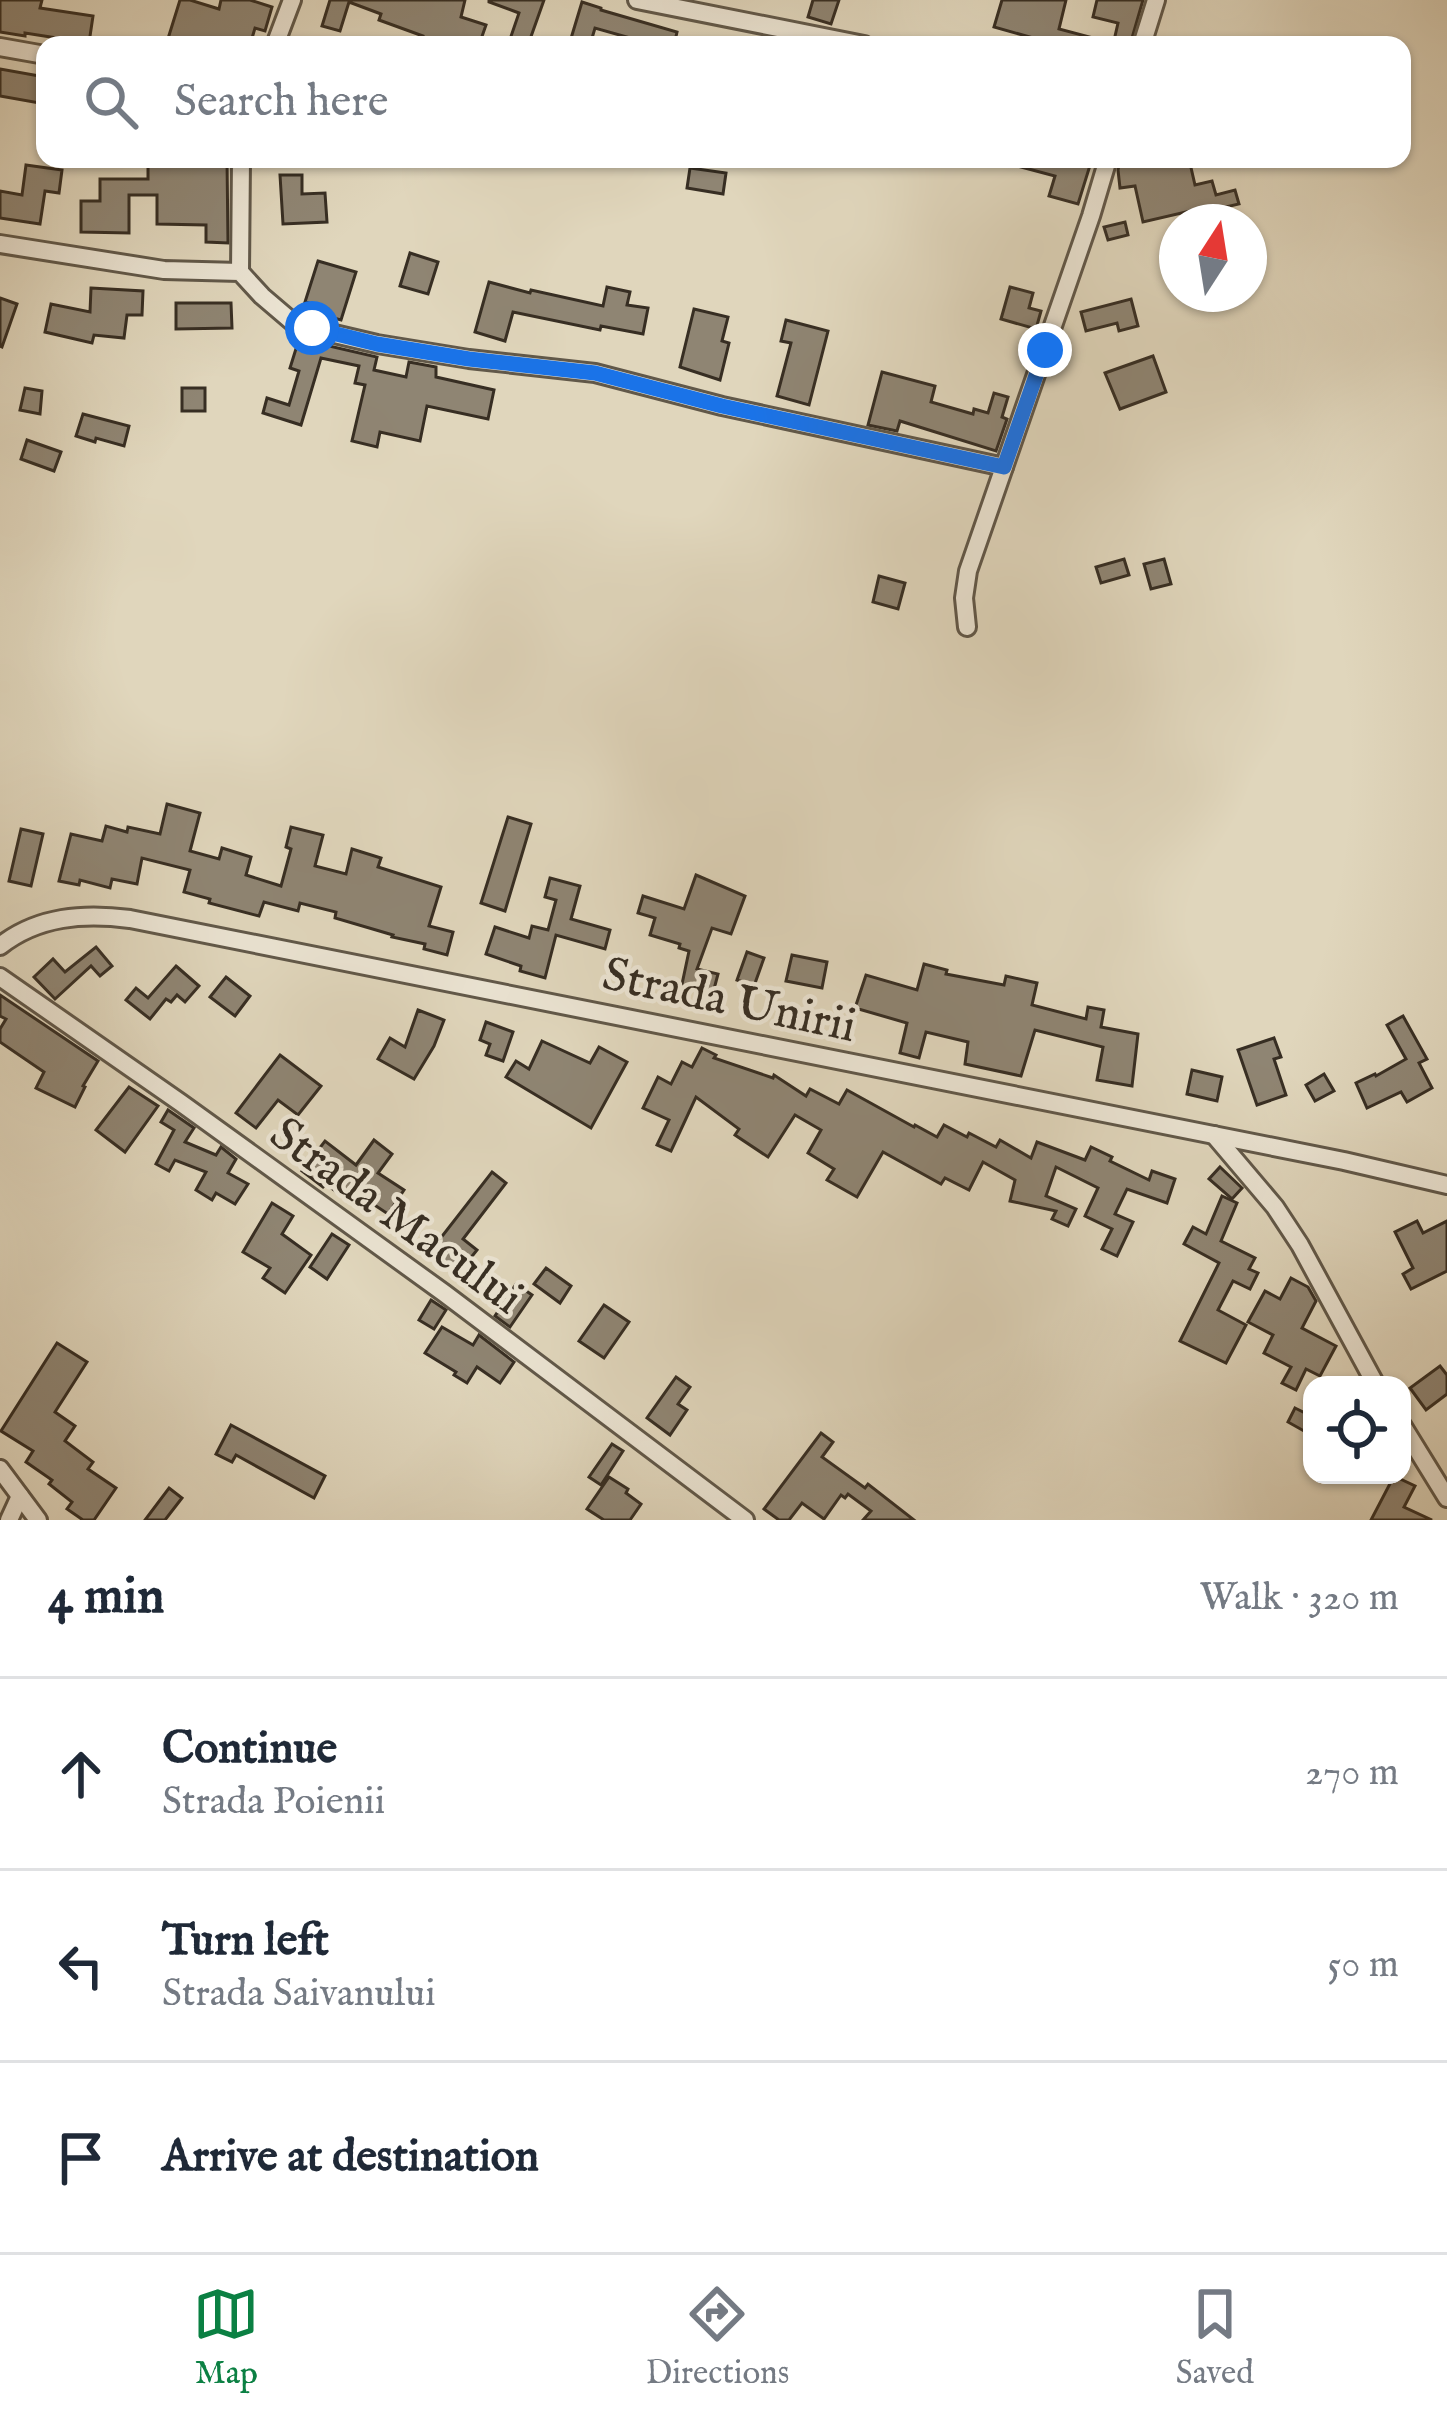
<!DOCTYPE html>
<html lang="en">
<head>
<meta charset="utf-8">
<style>
  :root { --surface:#fff; --page:#f6f6f7; --text:#1f2937; --muted:#747a83; --line:#e0e1e3; --accent:#0b8043 }
  body { margin:0; font-family:"IM FELL English",serif; background:var(--page); color:var(--text) }
  .controls { position:absolute; right:36px; bottom:36px; display:grid; overflow:hidden; border-radius:24px; box-shadow:0 3px 9px #0004 }
  .controls button { width:108px; height:108px; display:grid; place-items:center; padding:0; border:0; border-bottom:3px solid var(--line); background:var(--surface); color:var(--text); font:60px sans-serif }
  .compass { position:absolute; left:1159px; top:204px; width:108px; height:108px; border-radius:50%; background:var(--surface); box-shadow:0 3px 9px #0004; rotate:12deg }
  .stop { position:absolute; width:36px; height:36px; margin:-27px; border:9px solid #1a73e8; border-radius:50%; background:#fff }
  .stop.end { background:#1a73e8; border-color:#fff; box-shadow:0 3px 12px #0008 }
  .list { margin:0; padding:0; list-style:none }
  h2 { display:flex; justify-content:space-between; align-items:center; height:156px; margin:0; padding:0 48px; font-size:51px }
  h2 small { font-size:39px; font-weight:400; color:var(--muted) }
  .list li { display:grid; grid-template-columns:78px 1fr auto; gap:36px; align-items:center; box-sizing:border-box; height:192px; padding:0 48px; border-top:3px solid var(--line) }
  .list b { display:block; font-size:45px; white-space:nowrap }
  .list p { margin:0; font-size:39px; white-space:nowrap; color:var(--muted) }
  .list em { font-size:39px; font-style:normal; color:var(--muted) }
  .icon { flex:none; width:66px; height:66px; fill:none; stroke:currentColor; stroke-width:2; stroke-linecap:round; stroke-linejoin:round }
  .map { position:relative; flex:none; width:1447px; height:1520px; overflow:hidden }
  .search { position:absolute; background:var(--surface); box-shadow:0 3px 9px #0004; left:36px; right:36px; top:36px; height:132px; display:flex; align-items:center; gap:30px; box-sizing:border-box; padding:0 42px; border-radius:24px; color:var(--muted); font-size:45px }
  .sheet { height:732px; background:var(--surface) }
  nav { display:flex; justify-content:space-around; align-items:center; box-sizing:border-box; height:168px; border-top:3px solid var(--line); background:var(--surface); font-size:33px; color:var(--muted) }
  nav a { display:grid; justify-items:center; gap:6px }
  nav .on { color:var(--accent) }
  .map>svg:first-child { display:block }
  .building { fill:#8f8573; stroke:#372e23; stroke-width:3 }
  .lines { fill:none; stroke-linecap:round; stroke-linejoin:round }
  .minor-casing { stroke:#615849; stroke-width:22 }
  .minor { stroke:#ebe4d3; stroke-width:16 }
  .route { stroke:#1a73e8; stroke-width:15 }
  .labels { text-anchor:middle; stroke-width:9; stroke-linejoin:round; paint-order:stroke }
  .street-label { font-size:48px; fill:#372e23; stroke:#ebe4d3 }
</style>
</head>
<body>
<div class="map">
<svg width="1447" height="1520" viewBox="0 0 1447 1520">
  <rect width="100%" height="100%" fill="#e0d6bc"/>
  <filter id="stains"><feTurbulence type="fractalNoise" baseFrequency=".00167" numOctaves="4"/><feColorMatrix values="0 0 0 0 .2 0 0 0 0 .09 0 0 0 0 .02 0 0 0 .5 -.17"/></filter>
  <radialGradient id="worn" r=".72"><stop offset=".6" stop-color="#630" stop-opacity="0"/><stop offset="1" stop-color="#630" stop-opacity=".3"/></radialGradient>
  <!-- building -->
  <g class="building">
    <path d="M0 0H42L40 8 93 16 89 43 25 33V36L0 32Z"/>
    <path d="M180 0H190L219 9 221 0H250L272 7 265 31 255 28 250 45H166Z"/>
    <path d="M330 0H465L461 17 486 25 479 45H421L423 36 379 20 381 14 349 2 340 31 322 26Z"/>
    <path d="M489 0H544L528 45H508L519 13 489 2Z"/>
    <path d="M813 0H839L831 24 808 17Z"/>
    <path d="M1002 0H1066L1059 29 1101 40 1100 45H1036L1037 39 994 27Z"/>
    <path d="M1097 0H1143L1130 45H1113L1118 23 1093 17Z"/>
    <path d="M582 2 601 8V10L677 32 674 45H655L595 28 590 45H569Z"/>
    <path d="M0 69 45 77V104L0 96Z"/>
    <path d="M148 159H227L228 243 206 242V225L157 224V195H129V233L81 232V201H100V179H148Z"/>
    <path d="M1010 159H1092L1078 204 1049 196 1055 176 1010 164Z"/>
    <path d="M1189 159 1195 185 1212 181 1216 195 1235 190 1239 204 1191 215 1190 211 1143 222 1135 186 1120 188 1118 170 1120 160Z"/>
    <path d="M26 165 62 170 59 193 45 191 40 224 0 218V191L22 195Z"/>
    <path d="M690 168 726 173 723 194 687 188Z"/>
    <path d="M280 175H302V194L325 193 327 222 283 224Z"/>
    <path d="M1125 222 1128 235 1108 240 1104 227Z"/>
    <path d="M410 253 438 262 428 294 400 286Z"/>
    <path d="M318 261 356 272 341 320 326 316 328 309 305 302Z"/>
    <path d="M489 282 530 293 531 290 603 306 607 287 630 292 627 305 648 308 643 334 601 326 600 330 513 312 505 341 475 332Z"/>
    <path d="M1010 287 1033 293 1029 308 1041 311 1036 329 1001 319Z"/>
    <path d="M91 288 143 291 142 315H127L124 338 94 335 92 343 45 332 51 304 90 312Z"/>
    <path d="M0 298 17 304 2 347 0 346Z"/>
    <path d="M1131 299 1138 326 1119 331 1117 323 1086 331 1081 312Z"/>
    <path d="M176 303H231L232 328 176 329Z"/>
    <path d="M694 309 728 317 722 341 729 343 720 380 680 367Z"/>
    <path d="M786 320 828 331 809 405 777 396 791 343 781 341Z"/>
    <path d="M299 339 377 357 374 370 406 377 409 362 436 367V377L494 390 488 419 427 406 420 441 380 432 377 447 352 441 365 385 355 383 359 366 321 358 301 425 263 413 267 398 289 405 299 371 290 368Z"/>
    <path d="M1153 356 1166 392 1120 409 1105 373Z"/>
    <path d="M882 372 935 386 931 402 973 414 974 409 988 413 994 393 1008 397 1002 417 1007 419 996 451 900 421 897 431 868 425Z"/>
    <path d="M25 388 42 391 40 414 20 410Z"/>
    <rect x="182" y="388" width="23" height="23"/>
    <path d="M83 414 129 426 124 446 96 438 95 442 76 436Z"/>
    <path d="M27 440 61 452 54 471 21 459Z"/>
    <path d="M1124 559 1129 575 1101 583 1096 567Z"/>
    <path d="M1164 559 1171 584 1151 589 1144 564Z"/>
    <path d="M879 576 905 583 898 609 873 602Z"/>
    <path d="M167 804 200 813 190 851 219 859 222 848 251 857 246 875 281 886 291 849 286 847 291 827 323 835 315 866 346 874 352 849 381 858 378 867 441 887 429 926 453 932 447 955 424 949 425 944 392 937 393 935 335 918 336 912 300 903 298 911 264 902 259 916 209 903 210 899 184 892 190 870 142 858 137 884 112 879 110 888 80 880 79 885 59 881 71 834 102 841 106 826 127 832 128 827 160 834Z"/>
    <path d="M508 817 531 824 505 911 481 903Z"/>
    <path d="M21 829 43 834 31 886 9 881Z"/>
    <path d="M696 875 745 896 731 934 712 928 697 969 718 974 713 993 681 989 689 951 679 948 680 944 650 935 655 918 638 913 643 896 684 909Z"/>
    <path d="M550 878 580 886 571 919 610 930 605 949 556 935 545 978 520 971 521 966 486 954 495 927 529 938 532 926 548 930 556 900 545 897Z"/>
    <path d="M96 947 112 966 100 976 91 966 55 999 34 977 53 959 65 972Z"/>
    <path d="M747 952 764 958 754 986 737 980Z"/>
    <path d="M792 955 827 962 822 988 786 981Z"/>
    <path d="M924 964 947 970 946 974 1004 985 1006 976 1037 983 1032 1005 1086 1019 1088 1007 1104 1010 1101 1027 1138 1034 1132 1086 1097 1080 1103 1047 1035 1030 1021 1076 965 1064 968 1042 926 1032 919 1058 900 1053 907 1023 855 1008 866 975 917 990Z"/>
    <path d="M176 966 199 986 185 1002 177 995 171 1002 166 999 150 1019 126 1000 136 988 148 998Z"/>
    <path d="M226 977 250 996 235 1016 210 997Z"/>
    <path d="M0 995 98 1061 83 1086 85 1087 75 1107 36 1088 44 1072 0 1042V1029L6 1019 0 1016Z"/>
    <path d="M418 1010 444 1020 434 1046 414 1079 378 1059 390 1038 405 1047Z"/>
    <path d="M1403 1016 1427 1059 1419 1063 1432 1088 1407 1102 1401 1092 1367 1108 1356 1083 1375 1074 1376 1076 1406 1059 1387 1025Z"/>
    <path d="M486 1022 513 1032 503 1061 486 1055 490 1044 480 1040Z"/>
    <path d="M1274 1038 1281 1057 1274 1059 1286 1095 1257 1105 1238 1050Z"/>
    <path d="M542 1041 590 1063 599 1047 627 1062 591 1128 506 1077 516 1061 529 1069Z"/>
    <path d="M702 1048 716 1055 714 1058 773 1078 774 1075 806 1096 810 1089 839 1104 847 1090 914 1127 915 1125 937 1137 944 1125 967 1137 969 1133 996 1147 1000 1140 1031 1158 1037 1142 1085 1160 1091 1147 1112 1157 1110 1161 1149 1180 1152 1171 1175 1179 1167 1203 1127 1189 1115 1214 1133 1222 1117 1256 1102 1249 1112 1229 1085 1216 1098 1188 1056 1167 1046 1196 1076 1209 1068 1226 1052 1219 1056 1211 1010 1201 1015 1180 983 1162 969 1190 945 1178 941 1184 883 1152 857 1197 827 1180 834 1169 808 1153 821 1130 795 1115 768 1157 735 1135 739 1129 696 1097 671 1151 657 1145 669 1120 643 1108 658 1077 671 1084 682 1062 692 1067Z"/>
    <path d="M280 1055 321 1086 298 1115 278 1100 256 1128 236 1113Z"/>
    <path d="M1192 1070 1222 1077 1217 1101 1187 1094Z"/>
    <path d="M1324 1074 1334 1091 1315 1101 1306 1085Z"/>
    <path d="M129 1087 158 1106 125 1152 96 1130Z"/>
    <path d="M168 1110 194 1128 185 1142 216 1155 221 1147 236 1159 228 1173 248 1184 235 1204 216 1193 212 1200 196 1190 206 1172 175 1160 169 1171 156 1164 174 1130 161 1122Z"/>
    <path d="M374 1140 392 1154 378 1173 404 1190 388 1214 361 1196 354 1205 326 1184 323 1187 302 1171 325 1141 356 1165Z"/>
    <path d="M1220 1167 1242 1188 1232 1199 1209 1179Z"/>
    <path d="M492 1172 506 1183 463 1239 477 1250 457 1275 429 1253Z"/>
    <path d="M1222 1196 1237 1203 1221 1241 1255 1258 1249 1269 1258 1273 1250 1289 1233 1281 1218 1310 1246 1325 1226 1363 1180 1341 1219 1263 1184 1244 1193 1227 1206 1234Z"/>
    <path d="M272 1203 293 1216 282 1234 311 1255 285 1293 263 1278 270 1268 243 1252Z"/>
    <path d="M1417 1221 1423 1233 1447 1221V1271L1411 1289 1403 1274 1413 1268 1395 1232Z"/>
    <path d="M332 1234 349 1245 327 1279 310 1267Z"/>
    <path d="M546 1268 571 1286 560 1303 534 1284Z"/>
    <path d="M1291 1278 1308 1287 1316 1301 1302 1328 1336 1346 1320 1376 1306 1369 1296 1390 1282 1383 1291 1367 1264 1353 1273 1335 1248 1322 1265 1291 1280 1299Z"/>
    <path d="M516 1284 532 1295 510 1327 495 1316Z"/>
    <path d="M431 1300 446 1310 434 1329 419 1320Z"/>
    <path d="M604 1305 629 1322 604 1358 579 1341Z"/>
    <path d="M442 1327 473 1345 479 1335 514 1362 500 1383 477 1367 467 1383 454 1375 456 1372 425 1353Z"/>
    <path d="M57 1343 87 1362 55 1412 75 1426 65 1441 93 1462 88 1469 116 1488 94 1520H83L67 1509 72 1502 49 1484 52 1480 26 1462 33 1451 1 1431Z"/>
    <path d="M1440 1366 1447 1375V1394L1426 1410 1410 1388Z"/>
    <path d="M676 1377 690 1387 678 1404 687 1410 670 1435 647 1418Z"/>
    <path d="M1295 1408 1311 1416 1304 1431 1288 1422Z"/>
    <path d="M231 1425 325 1476 314 1498 236 1455 232 1462 216 1454Z"/>
    <path d="M821 1433 833 1442 822 1457 865 1488 868 1484 914 1520H863L871 1511 848 1494 845 1498 841 1495 824 1519 802 1503 789 1520H779L764 1509Z"/>
    <path d="M612 1444 623 1451 601 1485 589 1477Z"/>
    <path d="M1394 1476 1415 1486 1404 1507 1432 1520H1371Z"/>
    <path d="M609 1477 628 1489 626 1493 641 1504 630 1520H604L587 1509Z"/>
    <path d="M169 1488 182 1498 165 1520H145Z"/>
  </g>
  <g class="lines">
    <!-- minor casing -->
    <g class="minor-casing">
      <g id="minor">
        <path d="M637 0 864 45"/>
        <path d="M275 45 292 0"/>
        <path d="M1142 45 1156 0"/>
        <path d="M0 47 45 55"/>
        <path d="M0 244 164 270 240 272 262 296 296 325 377 344 469 359 595 373 722 406 1004 467"/>
        <path d="M240 272 241 159"/>
        <path d="M967 627 964 598 968 571 1091 216 1108 159"/>
        <path d="M0 946C38 916 84 913 130 919L1344 1161 1447 1185"/>
        <path d="M0 977 181 1103 444 1293 745 1520"/>
        <path d="M1214 1135 1275 1207 1300 1245 1376 1385"/>
        <path d="M1402 1425 1447 1498"/>
        <path d="M0 1469 38 1520"/>
        <path d="M9 1520 20 1496"/>
      </g>
    </g>
    <!-- minor -->
    <use href="#minor" class="minor"/>
  </g>
  <g class="lines">
    <!-- route -->
    <path class="route" d="M312 328 377 344 469 359 595 373 722 406 1004 467 1045 350"/>
  </g>
  <g class="labels">
    <!-- street labels -->
    <g class="street-label">
      <text transform="translate(730 998) rotate(12)" y="17">Strada Unirii</text>
      <text transform="translate(398 1214) rotate(36)" y="17">Strada Macului</text>
    </g>
  </g>
  <rect width="100%" height="100%" filter="url(#stains)"/>
  <rect width="100%" height="100%" fill="url(#worn)"/>
</svg>
<div class="controls">
<button><svg class="icon" aria-label="locate" viewBox="0 0 24 24"><circle cx="12" cy="12" r="6"/><path d="M12 2v4M12 18v4M2 12h4M18 12h4"/></svg></button>
</div>
<svg class="compass" viewBox="-18 -18 36 36"><path d="M0-13l5 13h-10z" fill="#e53935"/><path d="M0 13l5-13h-10z" fill="#747a83"/></svg>
<div class="stop" style="left:312px;top:328px"></div>
<div class="stop end" style="left:1045px;top:350px"></div>
<div class="search"><svg class="icon" aria-label="search" viewBox="0 0 24 24"><circle cx="10" cy="10" r="6"/><path d="M15 15l6 6"/></svg>Search here</div>
</div>
<section class="sheet">
<h2>4 min<small>Walk · 320 m</small></h2>
<ul class="list">
<li><svg class="icon" aria-label="ahead" viewBox="0 0 24 24"><path d="M12 20V5M6 11l6-6 6 6"/></svg><div><b>Continue</b><p>Strada Poienii</p></div><em>270 m</em></li>
<li><svg class="icon" aria-label="left" viewBox="0 0 24 24"><path d="M17 20v-9H6M10 6l-5 5 5 5"/></svg><div><b>Turn left</b><p>Strada Saivanului</p></div><em>50 m</em></li>
<li><svg class="icon" aria-label="arrive" viewBox="0 0 24 24"><path d="M6 21V4h12l-3 4 3 4H6"/></svg><div><b>Arrive at destination</b></div></li>
</ul>
</section>
<nav>
<a class="on"><svg class="icon" aria-label="map" viewBox="0 0 24 24"><path d="M3 6l6-2 6 2 6-2v14l-6 2-6-2-6 2zM9 4v14M15 6v14"/></svg>Map</a>
<a><svg class="icon" aria-label="directions" viewBox="0 0 24 24"><path d="M12 3l9 9-9 9-9-9zM9 14v-3h6M13 9l2 2-2 2"/></svg>Directions</a>
<a><svg class="icon" aria-label="saved" viewBox="0 0 24 24"><path d="M7 4h10v16l-5-4-5 4z"/></svg>Saved</a>
</nav>
</body>
</html>
